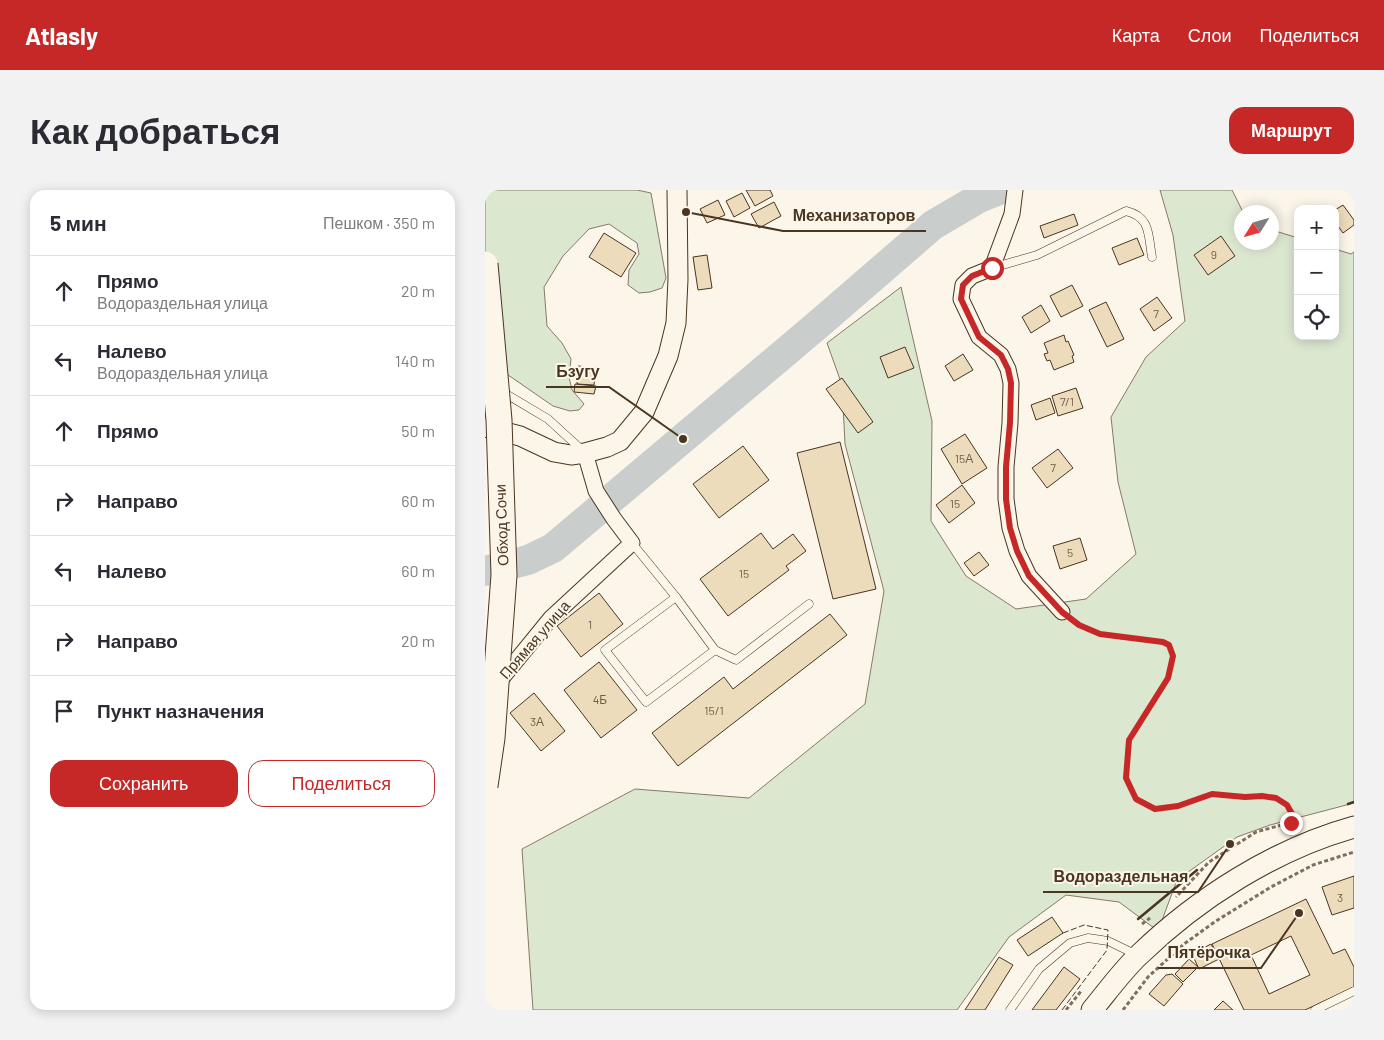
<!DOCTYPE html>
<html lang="ru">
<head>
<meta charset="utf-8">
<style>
  :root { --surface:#fff; --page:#f2f2f3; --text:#2b2b33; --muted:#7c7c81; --line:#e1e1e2; --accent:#c62828 }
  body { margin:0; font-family:Barlow,sans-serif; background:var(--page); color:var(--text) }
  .controls { position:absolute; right:15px; top:15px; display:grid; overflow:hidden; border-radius:10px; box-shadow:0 2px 12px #0003 }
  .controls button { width:45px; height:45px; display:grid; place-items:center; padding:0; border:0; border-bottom:1px solid var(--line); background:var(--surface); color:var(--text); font:25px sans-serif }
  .compass { position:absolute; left:749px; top:15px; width:45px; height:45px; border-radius:50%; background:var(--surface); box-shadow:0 2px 12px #0003; rotate:233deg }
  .stop { position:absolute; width:15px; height:15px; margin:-11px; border:4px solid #c62828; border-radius:50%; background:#fff }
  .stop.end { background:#c62828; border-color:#fff; box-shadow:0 1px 5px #0008 }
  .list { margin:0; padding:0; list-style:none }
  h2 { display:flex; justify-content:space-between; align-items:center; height:65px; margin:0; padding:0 20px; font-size:21px }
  h2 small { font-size:16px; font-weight:400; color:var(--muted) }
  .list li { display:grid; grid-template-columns:32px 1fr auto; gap:15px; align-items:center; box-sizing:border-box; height:70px; padding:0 20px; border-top:1px solid var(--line) }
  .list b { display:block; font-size:19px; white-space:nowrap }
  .list p { margin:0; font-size:16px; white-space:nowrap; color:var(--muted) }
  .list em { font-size:16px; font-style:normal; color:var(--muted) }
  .actions { display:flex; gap:10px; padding:15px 20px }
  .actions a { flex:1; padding:11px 0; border:1px solid var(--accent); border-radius:15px; text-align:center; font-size:18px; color:var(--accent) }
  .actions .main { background:var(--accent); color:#fff }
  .icon { flex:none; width:28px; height:28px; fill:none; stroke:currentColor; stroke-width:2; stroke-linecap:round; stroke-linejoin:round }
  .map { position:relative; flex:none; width:869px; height:820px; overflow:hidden; border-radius:15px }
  header { display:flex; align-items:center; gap:30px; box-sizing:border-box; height:70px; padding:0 25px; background:var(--accent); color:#fff }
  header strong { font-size:24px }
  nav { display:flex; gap:28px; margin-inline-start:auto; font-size:18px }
  .intro { display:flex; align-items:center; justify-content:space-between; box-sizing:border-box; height:120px; padding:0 30px }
  h1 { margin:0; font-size:35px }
  .button { padding:12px 22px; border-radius:15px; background:var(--accent); color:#fff; font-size:18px; font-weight:700 }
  main { display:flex; gap:30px; padding:0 30px }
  aside { flex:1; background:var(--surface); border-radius:15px; box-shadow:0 2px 12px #0003 }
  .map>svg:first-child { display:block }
  .green { fill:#dce7d0; stroke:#887966 }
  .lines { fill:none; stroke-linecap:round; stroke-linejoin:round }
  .river { stroke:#c9cecd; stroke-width:30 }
  .building { fill:#ecdcbc; stroke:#4a3520; fill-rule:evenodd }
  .service-casing { stroke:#4a3520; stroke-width:9 }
  .minor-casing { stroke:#4a3520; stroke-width:17 }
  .tertiary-casing { stroke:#4a3520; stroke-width:21 }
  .secondary-casing { stroke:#4a3520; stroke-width:23 }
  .path { stroke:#7f6f5c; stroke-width:3; stroke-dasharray:4 2.5; stroke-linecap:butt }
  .service { stroke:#fbf6e9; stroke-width:8 }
  .minor { stroke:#fbf6e9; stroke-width:15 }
  .tertiary { stroke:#fbf6e9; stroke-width:19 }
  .secondary { stroke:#fbf6e9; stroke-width:21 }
  .trunk-bridge-casing { stroke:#4a3520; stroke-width:27; stroke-linecap:butt }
  .trunk-bridge { stroke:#fbf6e9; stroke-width:25 }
  .fence { stroke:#4a3520; stroke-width:1; stroke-dasharray:6 2.5; stroke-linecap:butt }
  .wall { stroke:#4a3520; stroke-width:2.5 }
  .route { stroke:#c62828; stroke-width:6 }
  .labels { text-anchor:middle; stroke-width:4; stroke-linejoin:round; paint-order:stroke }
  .number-label { font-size:12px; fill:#725f47 }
  .street-label { font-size:15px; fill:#4a3520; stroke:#fbf6e9 }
  .leader { fill:none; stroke:#4a3520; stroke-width:2 }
  .callout-dot { fill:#4a3520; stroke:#fbf6e9; stroke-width:2 }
  .callout-label { font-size:16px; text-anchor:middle; font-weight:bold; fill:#4a3520; stroke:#fbf6e9; stroke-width:4; stroke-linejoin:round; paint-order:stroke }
</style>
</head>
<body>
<header>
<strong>Atlasly</strong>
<nav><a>Карта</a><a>Слои</a><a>Поделиться</a></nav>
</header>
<div class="intro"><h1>Как добраться</h1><a class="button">Маршрут</a></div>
<main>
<aside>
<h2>5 мин<small>Пешком · 350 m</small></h2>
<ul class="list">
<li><svg class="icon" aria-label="ahead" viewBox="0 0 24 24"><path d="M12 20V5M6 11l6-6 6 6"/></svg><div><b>Прямо</b><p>Водораздельная улица</p></div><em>20 m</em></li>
<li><svg class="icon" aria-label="left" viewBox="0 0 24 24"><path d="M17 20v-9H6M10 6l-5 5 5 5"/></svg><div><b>Налево</b><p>Водораздельная улица</p></div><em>140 m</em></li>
<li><svg class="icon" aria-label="ahead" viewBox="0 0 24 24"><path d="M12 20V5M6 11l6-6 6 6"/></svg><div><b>Прямо</b></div><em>50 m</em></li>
<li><svg class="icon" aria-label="right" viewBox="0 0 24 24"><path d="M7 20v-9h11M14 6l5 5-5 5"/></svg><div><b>Направо</b></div><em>60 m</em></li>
<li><svg class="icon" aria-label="left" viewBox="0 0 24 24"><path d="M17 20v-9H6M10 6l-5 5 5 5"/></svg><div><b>Налево</b></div><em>60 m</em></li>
<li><svg class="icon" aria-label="right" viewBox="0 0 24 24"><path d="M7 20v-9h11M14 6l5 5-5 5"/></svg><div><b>Направо</b></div><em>20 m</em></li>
<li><svg class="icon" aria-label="arrive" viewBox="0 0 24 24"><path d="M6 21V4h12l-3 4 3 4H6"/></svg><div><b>Пункт назначения</b></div></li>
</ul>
<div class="actions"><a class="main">Сохранить</a><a>Поделиться</a></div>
</aside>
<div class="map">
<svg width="869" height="820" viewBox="0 0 869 820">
  <rect width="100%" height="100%" fill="#fbf6e9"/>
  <!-- green -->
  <g class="green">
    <path d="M0 0H152L166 3 181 88 177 98 165 102 154 103 143 95 144 80 154 64 152 53 124 34 104 39 78 66 59 97 62 136 77 153 86 169 84 187 87 200 99 214 94 220 85 221 68 216 0 169Z"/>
    <path d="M675 0H747L758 22H756V52H786L787 40 813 48V146H850V59L866 64 869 62V613L785 635 752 647 692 690 673 741 634 712 581 705 524 747 472 820H48L37 659 150 599 264 608 380 514 399 401 360 254 357 195 342 153 416 97 447 231 446 331 481 386 531 419 601 409 651 364 633 292 626 227 661 167 700 131 688 45Z"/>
  </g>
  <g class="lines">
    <!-- river -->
    <path class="river" d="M0 381 43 370 68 358 336 132 448 35 494 8 514 0"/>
  </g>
  <!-- building -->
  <g class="building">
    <path d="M261 0H285L288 6 270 16Z"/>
    <path d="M257 3 265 18 249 27 241 11Z"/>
    <path d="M233 10 240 25 222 33 215 19Z"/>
    <path d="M289 12 296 26 274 38 266 24Z"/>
    <path d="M858 15 869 30V35L858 43 850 32V20Z"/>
    <path d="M589 24 593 35 559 48 555 36Z"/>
    <path d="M119 43 151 63 136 87 104 67Z"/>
    <path d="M736 46 750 66 723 85 709 65Z"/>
    <path d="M652 48 659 65 634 75 627 58Z"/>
    <path d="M222 65 227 98 213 100 208 67Z"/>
    <path d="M587 95 598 116 576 127 565 106Z"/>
    <path d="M672 107 687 128 669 141 655 119Z"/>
    <path d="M621 112 639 149 622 157 604 120Z"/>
    <path d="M556 115 565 131 546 143 537 127Z"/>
    <path d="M579 145 581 152 583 151 589 165 587 166 589 172 569 180 565 170 562 171 559 164 563 163 559 153Z"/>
    <path d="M420 157 429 178 403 188 395 167Z"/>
    <path d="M478 164 488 180 469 191 460 176Z"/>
    <path d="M93 176 111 178 109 195 92 194Z"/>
    <path d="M357 188 388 232 373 243 341 199Z"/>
    <path d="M90 194 111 196 109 204 89 202Z"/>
    <path d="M591 198 598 218 573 226 567 206Z"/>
    <path d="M565 208 570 223 551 230 546 215Z"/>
    <path d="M480 244 502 278 477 294 456 259Z"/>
    <path d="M355 252 391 399 348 409 312 263Z"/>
    <path d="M258 256 284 290 234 328 208 294Z"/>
    <path d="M573 259 588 278 562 298 547 278Z"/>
    <path d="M477 295 490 313 464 333 451 315Z"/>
    <path d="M276 343 288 359 308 344 321 361 301 376 304 380 243 426 215 389Z"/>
    <path d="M595 348 602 370 575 379 568 356Z"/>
    <path d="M494 362 504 375 489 386 479 373Z"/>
    <path d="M114 403 138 434 96 467 72 436Z"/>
    <path d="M345 424 362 445 193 576 167 543 239 487 248 499Z"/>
    <path d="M114 472 152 520 116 548 79 500Z"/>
    <path d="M49 503 80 541 56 561 25 523Z"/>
    <path d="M869 686V718L847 725 837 697Z"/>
    <path d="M821 709 848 764 860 759 869 777V797L820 820H759L727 754ZM806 746 825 785 784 804 766 765Z"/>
    <path d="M567 727 578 743 543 766 532 750Z"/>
    <path d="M726 754 734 769 714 779 707 764Z"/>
    <path d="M514 767 528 775 500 820H480Z"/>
    <path d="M704 769 713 777 698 792 690 784Z"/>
    <path d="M579 777 595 789 571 820H547Z"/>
    <path d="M687 784 698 794 679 816 664 804 681 785Z"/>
    <path d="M738 811 748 820H729Z"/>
  </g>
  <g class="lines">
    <!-- service casing -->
    <g class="service-casing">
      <g id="service">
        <path d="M507 78 552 65 641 21C666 27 663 45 667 67"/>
        <path d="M16 201 63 229 99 262"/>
        <path d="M147 353 191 407 230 460 251 470 324 414"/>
        <path d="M191 407 120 460 161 512 230 460"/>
        <path d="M525 820 554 779 585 753 603 748 623 751 652 765"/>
        <path d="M830 820 869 801"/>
      </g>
    </g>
    <!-- minor casing -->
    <g class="minor-casing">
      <g id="minor">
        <path d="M530 0 527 24 507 78 487 86 478 95 476 109 494 147 516 165 523 179 526 193 525 233 521 277V309L525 338 532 361 544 386 577 422"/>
        <path d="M12 494 66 428 147 353 129 329 111 301 100 263"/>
      </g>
    </g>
    <!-- tertiary casing -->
    <g class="tertiary-casing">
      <path id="tertiary" d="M0 237 35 246 69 262 86 265 100 263 122 257 135 251 159 222 183 166 191 133 193 89 192 0"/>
    </g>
    <!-- secondary casing -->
    <g class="secondary-casing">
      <path id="secondary" d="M607 820C622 802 637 781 654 765 713 708 790 659 869 637"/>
    </g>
    <!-- path -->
    <g class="path">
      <path d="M587 430C612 450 648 448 678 452L684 455 688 466 683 487 644 550 641 588 651 609 670 619 693 616 727 604 760 607 777 606 791 608 802 615 811 631 771 642 724 672 691 707"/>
      <path d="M657 734 665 728"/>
      <path d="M581 820 597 800"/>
      <path d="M638 820 663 787 699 754 731 731 786 697 828 675 869 662"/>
    </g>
    <!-- service -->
    <use href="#service" class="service"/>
    <!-- minor -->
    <use href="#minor" class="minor"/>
    <!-- tertiary -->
    <use href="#tertiary" class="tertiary"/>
    <!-- secondary -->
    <use href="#secondary" class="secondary"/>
    <!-- trunk-bridge casing -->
    <g class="trunk-bridge-casing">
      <path id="trunk-bridge" d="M0 74 14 230 19 385 7 548 0 596"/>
    </g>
    <!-- trunk-bridge -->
    <use href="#trunk-bridge" class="trunk-bridge"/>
    <!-- fence -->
    <path class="fence" d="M577 820 622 760 623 740 599 735 578 743"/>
    <!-- wall -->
    <g class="wall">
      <path d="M863 614 869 612"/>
      <path d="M653 729 712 680"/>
    </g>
  </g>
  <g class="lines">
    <!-- route -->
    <path class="route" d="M507 78 487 86 478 95 476 109 494 147 516 165 523 179 526 193 525 233 521 277V309L525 338 532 361 544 386 577 422 594 435 615 444 678 452 684 455 688 466 683 488 644 550 641 588 651 609 670 619 693 616 727 604 760 607 777 606 791 608 802 615 811 631 806 633"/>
  </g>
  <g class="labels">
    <!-- number labels -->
    <g class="number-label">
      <text x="729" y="69">9</text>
      <text x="671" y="128">7</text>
      <text x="582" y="216">7/1</text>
      <text x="479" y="273">15А</text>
      <text x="568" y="282">7</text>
      <text x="470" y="318">15</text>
      <text x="585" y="367">5</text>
      <text x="259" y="388">15</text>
      <text x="105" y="439">1</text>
      <text x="115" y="514">4Б</text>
      <text x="229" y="525">15/1</text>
      <text x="52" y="536">3А</text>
      <text x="855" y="712">3</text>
    </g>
    <!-- street labels -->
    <g class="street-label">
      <text transform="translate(17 335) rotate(-92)" y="5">Обход Сочи</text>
      <text transform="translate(50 450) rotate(-49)" y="5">Прямая улица</text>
    </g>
  </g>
  <!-- callouts -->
  <path class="leader" d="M201 22L298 41H441M198 249L124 197H61M745 654L713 702H558M814 723L776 778H673"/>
  <g class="callout-dot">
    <circle cx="201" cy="22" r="5"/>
    <circle cx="198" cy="249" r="5"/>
    <circle cx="745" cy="654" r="5"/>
    <circle cx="814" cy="723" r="5"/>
  </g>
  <g class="callout-label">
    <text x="369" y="31">Механизаторов</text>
    <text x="93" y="187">Бзугу</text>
    <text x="636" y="692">Водораздельная</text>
    <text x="724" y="768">Пятёрочка</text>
  </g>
</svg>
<div class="controls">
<button>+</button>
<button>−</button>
<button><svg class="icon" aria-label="locate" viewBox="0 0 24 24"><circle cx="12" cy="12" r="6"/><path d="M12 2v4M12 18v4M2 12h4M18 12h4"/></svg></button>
</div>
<svg class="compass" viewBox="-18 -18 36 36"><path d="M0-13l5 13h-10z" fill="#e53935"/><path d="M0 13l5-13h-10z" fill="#7c7c81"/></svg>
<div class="stop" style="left:507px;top:78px"></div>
<div class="stop end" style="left:806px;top:633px"></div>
</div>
</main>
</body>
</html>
